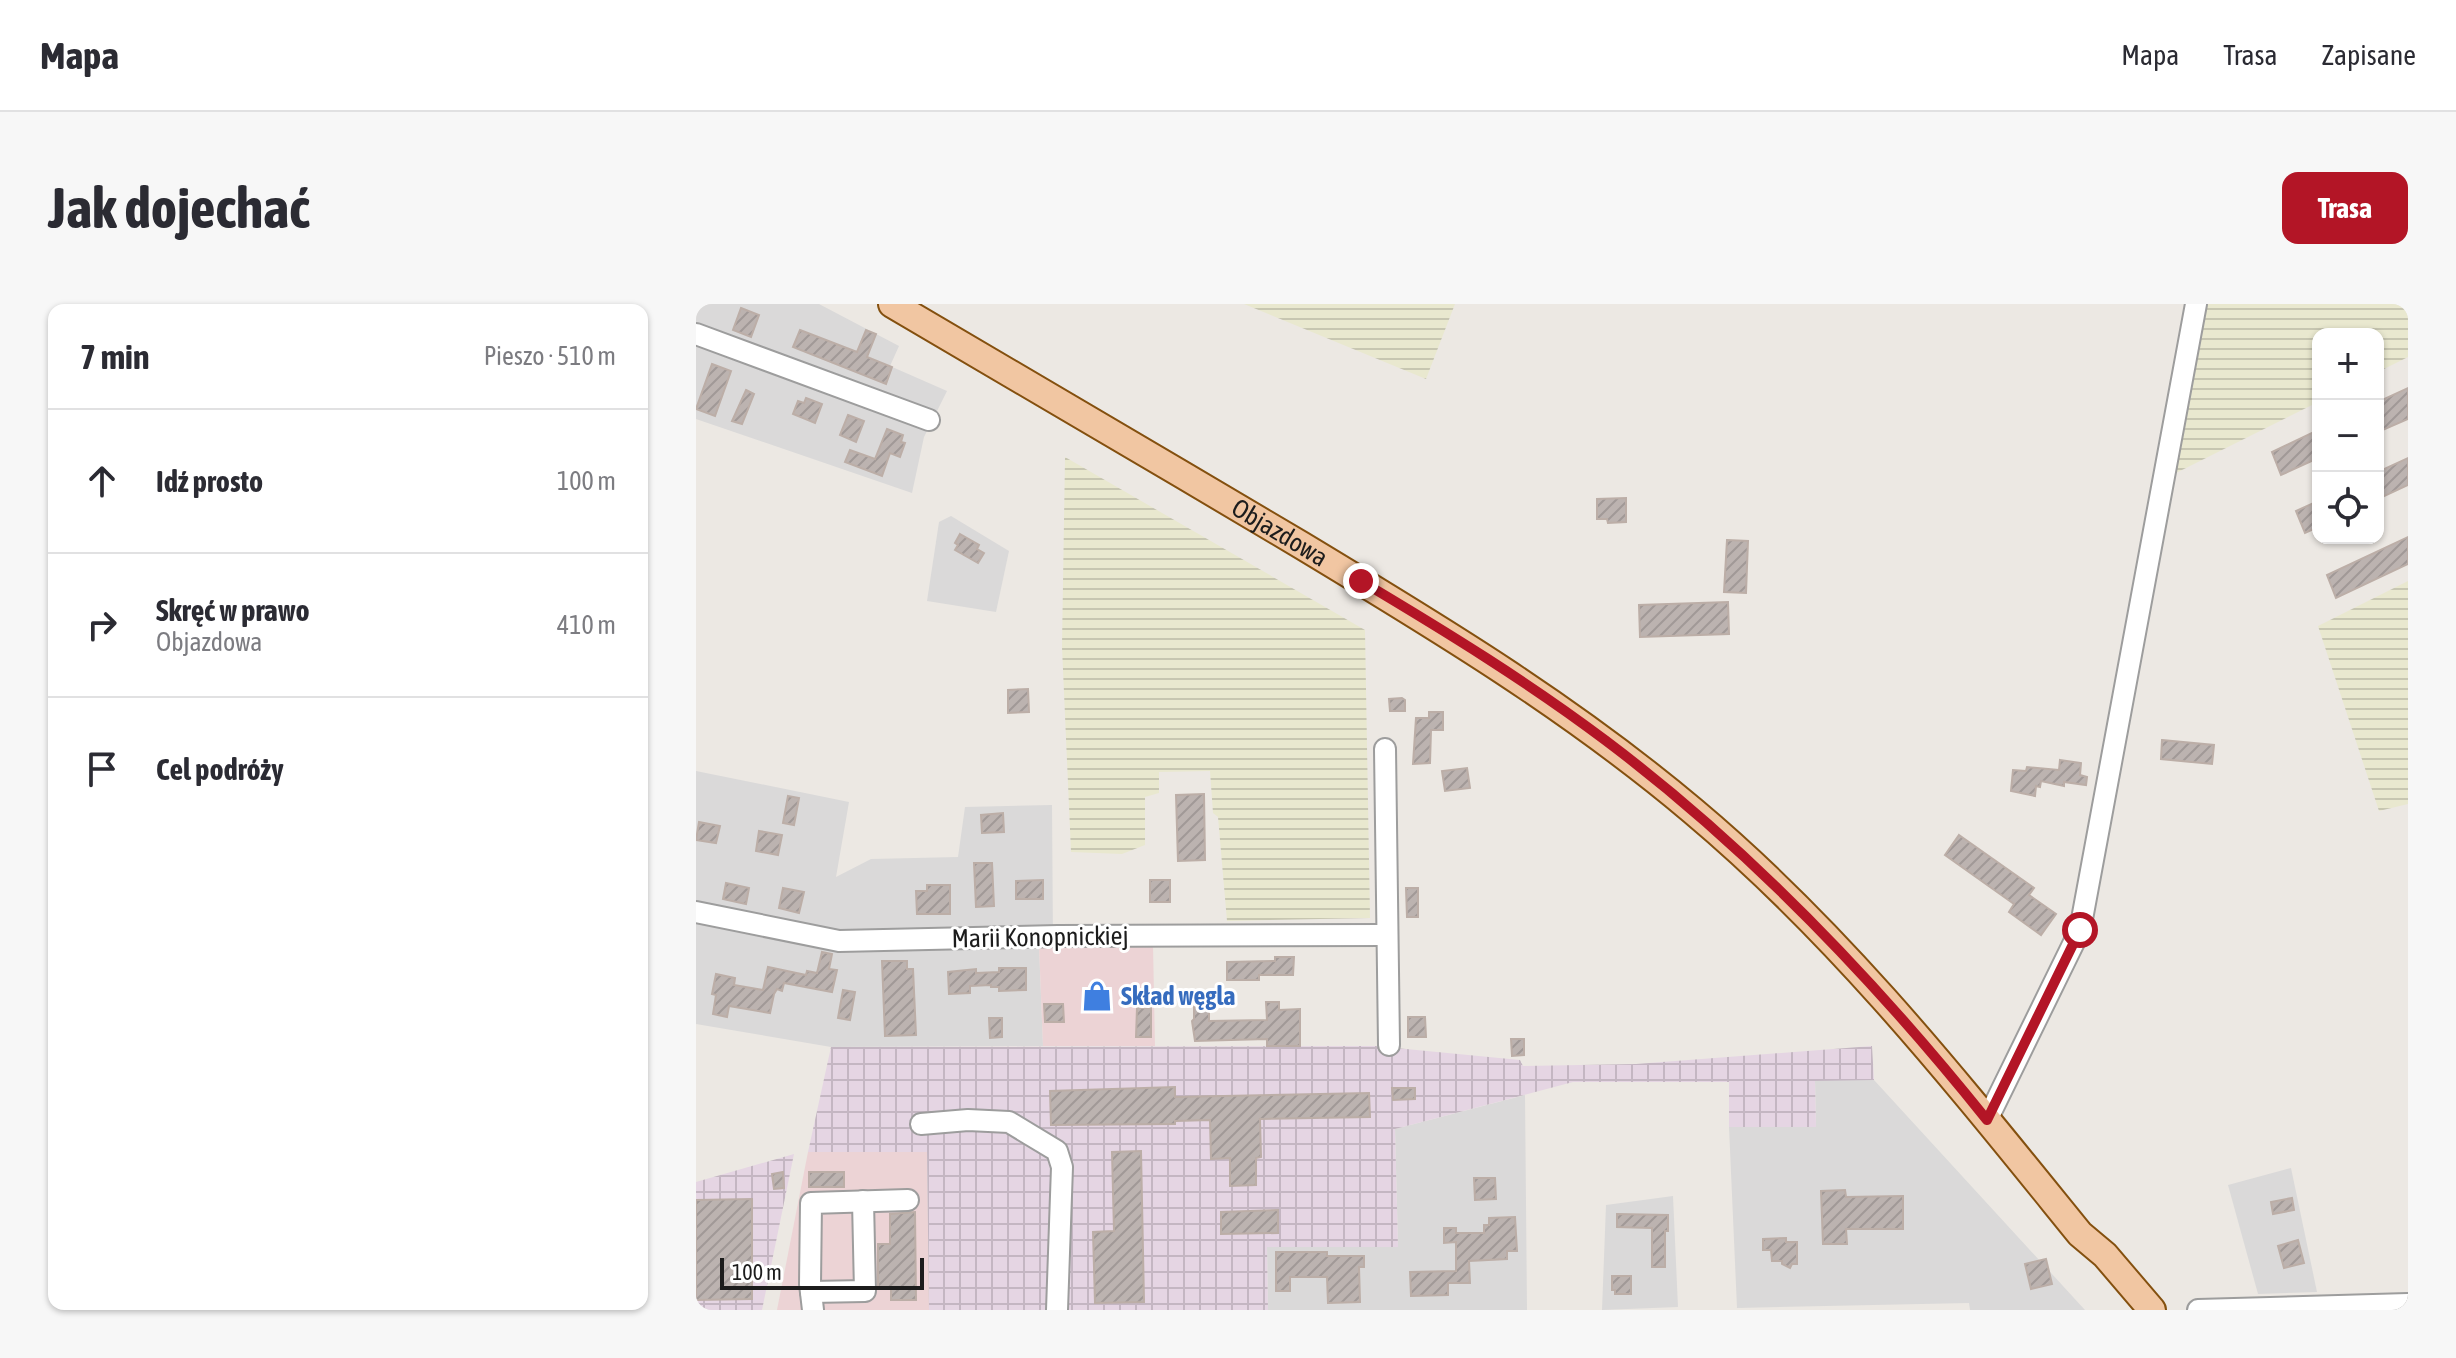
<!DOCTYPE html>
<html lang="pl">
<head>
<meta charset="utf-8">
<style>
  :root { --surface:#fff; --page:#f7f7f7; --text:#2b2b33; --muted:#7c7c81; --line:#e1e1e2; --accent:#b31526 }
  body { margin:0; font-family:"Asap Condensed",sans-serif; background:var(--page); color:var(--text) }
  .controls { position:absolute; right:24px; top:24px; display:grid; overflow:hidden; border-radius:16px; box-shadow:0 2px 6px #0004 }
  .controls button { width:72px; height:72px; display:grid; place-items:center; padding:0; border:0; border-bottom:2px solid var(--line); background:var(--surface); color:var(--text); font:40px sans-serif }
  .scale { position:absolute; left:24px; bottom:20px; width:204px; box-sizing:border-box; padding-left:8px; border:4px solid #1c1c1c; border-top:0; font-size:22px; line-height:28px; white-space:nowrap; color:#1c1c1c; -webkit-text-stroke:6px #fff; paint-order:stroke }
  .stop { position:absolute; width:24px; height:24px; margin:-18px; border:6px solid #b31526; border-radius:50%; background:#fff }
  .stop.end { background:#b31526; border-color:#fff; box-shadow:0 2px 8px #0008 }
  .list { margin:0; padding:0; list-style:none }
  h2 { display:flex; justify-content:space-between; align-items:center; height:104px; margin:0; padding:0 32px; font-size:34px }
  h2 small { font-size:26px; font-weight:400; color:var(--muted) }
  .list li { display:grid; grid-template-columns:52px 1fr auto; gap:24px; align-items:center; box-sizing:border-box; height:144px; padding:0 32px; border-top:2px solid var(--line) }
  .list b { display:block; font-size:30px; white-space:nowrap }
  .list p { margin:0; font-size:26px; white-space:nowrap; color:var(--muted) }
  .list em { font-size:26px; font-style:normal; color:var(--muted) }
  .icon { flex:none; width:44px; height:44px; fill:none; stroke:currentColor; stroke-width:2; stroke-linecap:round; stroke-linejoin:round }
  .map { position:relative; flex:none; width:1712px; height:1006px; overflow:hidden; border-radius:16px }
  header { display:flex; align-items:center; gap:48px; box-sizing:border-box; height:112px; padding:0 40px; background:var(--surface); border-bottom:2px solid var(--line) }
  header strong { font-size:38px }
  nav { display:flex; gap:44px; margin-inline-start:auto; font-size:28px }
  .intro { display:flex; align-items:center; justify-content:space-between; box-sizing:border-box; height:192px; padding:0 48px }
  h1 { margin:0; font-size:56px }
  .button { padding:20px 36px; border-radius:16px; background:var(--accent); color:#fff; font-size:28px; font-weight:700 }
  main { display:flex; gap:48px; padding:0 48px }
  aside { flex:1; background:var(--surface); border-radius:16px; box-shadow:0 2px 6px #0004 }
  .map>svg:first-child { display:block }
  .residential { fill:#dad9d9 }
  .commercial { fill:#ecd3d5 }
  .industrial { fill:url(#industrial-grid) }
  .farmland { fill:url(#farmland-rules) }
  .building { fill:url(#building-hatch); stroke:#bcaea7; stroke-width:2 }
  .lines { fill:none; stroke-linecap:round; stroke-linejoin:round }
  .minor-casing { stroke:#9d9d9d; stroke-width:24 }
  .major-casing { stroke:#84500f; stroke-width:30 }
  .minor { stroke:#fff; stroke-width:20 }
  .major { stroke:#f1c6a2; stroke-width:26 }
  .route { stroke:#b31526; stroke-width:10 }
  .labels { text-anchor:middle; stroke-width:6; stroke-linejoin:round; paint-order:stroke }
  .street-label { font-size:26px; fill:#1c1c1c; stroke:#fff }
  .shop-label { font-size:26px; font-weight:bold; fill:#366cbe; stroke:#fff; text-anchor:start }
</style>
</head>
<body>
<header>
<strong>Mapa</strong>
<nav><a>Mapa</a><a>Trasa</a><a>Zapisane</a></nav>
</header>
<div class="intro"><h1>Jak dojechać</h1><a class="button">Trasa</a></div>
<main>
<aside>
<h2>7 min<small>Pieszo · 510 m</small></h2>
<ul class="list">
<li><svg class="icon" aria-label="ahead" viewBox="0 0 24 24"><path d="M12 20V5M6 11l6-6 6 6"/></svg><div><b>Idź prosto</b></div><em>100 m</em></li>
<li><svg class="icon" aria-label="right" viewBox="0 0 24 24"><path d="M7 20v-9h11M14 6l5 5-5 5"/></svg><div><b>Skręć w prawo</b><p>Objazdowa</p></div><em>410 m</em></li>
<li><svg class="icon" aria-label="arrive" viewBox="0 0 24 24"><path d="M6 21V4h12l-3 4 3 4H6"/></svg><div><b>Cel podróży</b></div></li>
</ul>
</aside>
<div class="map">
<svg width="1712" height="1006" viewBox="0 0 1712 1006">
  <defs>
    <pattern id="industrial-grid" width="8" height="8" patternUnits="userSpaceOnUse" patternTransform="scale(2)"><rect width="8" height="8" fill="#e5d5e3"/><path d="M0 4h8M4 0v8" fill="none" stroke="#c4b6c2"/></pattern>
    <pattern id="farmland-rules" width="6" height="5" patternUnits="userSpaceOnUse" patternTransform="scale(2)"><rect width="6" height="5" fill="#e9e8cf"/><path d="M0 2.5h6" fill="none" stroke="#c7c6b1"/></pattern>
    <pattern id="building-hatch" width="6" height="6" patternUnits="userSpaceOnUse" patternTransform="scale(2)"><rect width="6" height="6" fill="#bcb3b0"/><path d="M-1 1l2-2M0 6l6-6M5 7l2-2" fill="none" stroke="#a19997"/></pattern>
  </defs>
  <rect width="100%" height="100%" fill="#ece8e3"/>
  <!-- residential -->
  <g class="residential">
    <path d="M0 0H123L203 42 194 62 251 87 228 133 216 189 0 115Z"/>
    <path d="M255 212 313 247 300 308 231 297 243 218Z"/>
    <path d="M0 467 153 498 140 573 175 555 262 553 269 503 356 501 357 641 343 642 347 742 135 743 0 720Z"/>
    <path d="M1119 776H1178L1389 1006H1274L1273 999 1041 1004 1033 823H1120Z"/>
    <path d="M829 791 831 1006H572L571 943H702L699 825Z"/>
    <path d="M1595 864 1621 988 1562 990 1532 881Z"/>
    <path d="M977 892 982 1003 906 1006 910 901Z"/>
  </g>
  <!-- commercial -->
  <g class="commercial">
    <path d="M343 641H457L459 742H347Z"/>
    <path d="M112 848H231L233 1006H81Z"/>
  </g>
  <!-- industrial -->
  <g class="industrial">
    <path d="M679 742 824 756 827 762 940 760 1176 742 1178 776 1119 777 1120 823H1033V778H877L699 825 702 943H571L572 1006H233L231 848H112L135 743Z"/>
    <path d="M98 850 66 1006H0V878Z"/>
  </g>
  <!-- farmland -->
  <g class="farmland">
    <path d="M548 0H759L730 75Z"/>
    <path d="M1511 0H1712V53L1682 68V30H1622V98L1480 169Z"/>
    <path d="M369 153 669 326 674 614 531 617 522 513 517 509 514 467 463 468V489L449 493V541L426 550 375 548 366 343Z"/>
    <path d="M1712 277V500L1683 507 1622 322Z"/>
  </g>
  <!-- building -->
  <g class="building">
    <path d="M45 4 63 11 55 33 37 26Z"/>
    <path d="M104 26 161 48 170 26 180 30 171 53 196 63 190 80 97 43Z"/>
    <path d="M16 60 35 67 19 112 0 105Z"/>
    <path d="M1712 84V115L1682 128V98Z"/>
    <path d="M50 86 58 90 46 120 36 117Z"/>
    <path d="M110 94 126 100 119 119 97 110 102 97 108 99Z"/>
    <path d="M152 111 168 117 160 138 144 131Z"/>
    <path d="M191 125 207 131 205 138 209 139 204 153 194 149 186 172 149 158 154 146 179 155Z"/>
    <path d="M1622 126V154L1585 171 1576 148Z"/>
    <path d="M1712 154V181L1682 195V168Z"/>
    <path d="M930 194V218L912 219 911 215H901V195Z"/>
    <path d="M1622 197V223L1609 229 1600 207Z"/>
    <path d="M264 230 283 241 281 245 288 249 282 259 259 246 262 241 259 239Z"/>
    <path d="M1712 233V260L1640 294 1631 271Z"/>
    <path d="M1031 236 1052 237 1050 289 1028 288Z"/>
    <path d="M1032 298 1033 330 944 333 943 301Z"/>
    <path d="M332 385 333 408 312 409V386Z"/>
    <path d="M706 394 709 396V407H694L693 395Z"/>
    <path d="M733 408H747V426H735L734 459 717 460 720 414H733Z"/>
    <path d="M1466 436 1518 441 1516 460 1465 455Z"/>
    <path d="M1364 456 1385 459 1384 471 1391 473 1390 481 1368 478V482L1345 477 1344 483 1340 482 1339 492 1315 487 1317 466 1330 467 1331 463 1363 466Z"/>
    <path d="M771 464 774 484 749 487 746 467Z"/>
    <path d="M508 490 509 556 482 557 480 491Z"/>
    <path d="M92 492 103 494 98 521 87 519Z"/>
    <path d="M307 509 308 528 286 529 285 511Z"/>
    <path d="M3 518 24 522 20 539 0 536Z"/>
    <path d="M63 527 86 531 82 551 60 547Z"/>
    <path d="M1263 531 1338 584 1333 591 1360 610 1345 631 1313 608 1318 600 1249 551Z"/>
    <path d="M278 559H296L298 602 280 603Z"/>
    <path d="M347 576V595H320V577Z"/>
    <rect x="454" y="576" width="20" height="22"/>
    <path d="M30 579 53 584 50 600 27 595Z"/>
    <path d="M231 581H254V610H221L220 587H231Z"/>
    <path d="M87 584 108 588 103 609 83 604Z"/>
    <path d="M710 584H722V613H711Z"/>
    <path d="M126 648 136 650 133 665 141 666 136 688 88 679 86 687 81 685 78 690 74 709 33 702 31 713 17 710 20 691 16 690 20 670 39 674 38 681 67 686 72 663 110 671 111 667 121 669Z"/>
    <path d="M579 653H598L597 671H563V676H531V658L579 657Z"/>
    <path d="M186 657H211V665H217L220 731 189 732Z"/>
    <path d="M303 664H330V686L303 687V683H295V681L274 682V689L253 690 252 668 280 665V669L303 668Z"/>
    <path d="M147 686 159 688 154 716 142 714Z"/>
    <path d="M570 698H583V706L604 705V742H571V735L499 737 496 717 498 715V701H513V717L571 716Z"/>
    <path d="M348 700H367L368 718H349Z"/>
    <path d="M441 704H455V733H440Z"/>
    <path d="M712 713H729L730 733H712Z"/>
    <path d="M293 714H306V733L294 734Z"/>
    <path d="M815 735H828V751L816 752Z"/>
    <path d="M479 783V793L673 789 674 813 564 815 565 853 560 854V881L534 882V854L515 855 514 816 479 817V820L355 821 354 787Z"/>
    <path d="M696 784H719V795L697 796Z"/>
    <path d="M445 847 448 998 399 999 397 928 418 927 416 848Z"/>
    <path d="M87 868 88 884 78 885 76 870Z"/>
    <rect x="113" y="868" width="35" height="15"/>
    <path d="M778 874H799L800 895 779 896Z"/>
    <path d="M1149 886 1150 893 1207 892V925H1150L1151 940H1127L1125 887Z"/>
    <path d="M1596 894 1598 906 1577 910 1575 898Z"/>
    <path d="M56 895V995L0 996V896Z"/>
    <path d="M582 906V929L525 930V908Z"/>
    <path d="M219 908 220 996H195V984H182V940H194V910Z"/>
    <path d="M921 910 972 911V927H969V963H956V924L921 923Z"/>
    <path d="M819 913 821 947H811V955L773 957 774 979H752V991L715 992 714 968 760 967V938L748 939V924H760V929H788V921H793V914Z"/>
    <path d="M1090 934V938H1101V960H1096L1094 964 1086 960V957H1076L1075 946H1067V935Z"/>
    <path d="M1602 936 1608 959 1588 964 1582 942Z"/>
    <path d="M580 948H631V952H668V963H663L664 998 632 999 631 973H594V987H580Z"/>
    <path d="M1350 955 1356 980 1335 985 1329 960Z"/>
    <path d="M916 972H935V990H919V986H916Z"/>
  </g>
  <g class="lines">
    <!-- minor casing -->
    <g class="minor-casing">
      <g id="minor">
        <path d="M0 30 233 116"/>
        <path d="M689 445 693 741"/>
        <path d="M0 608 143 637 362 632 690 631"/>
        <path d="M1291 816 1384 626 1500 0"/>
        <path d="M225 820 272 816 313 818 361 847 366 863 361 1006"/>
        <path d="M115 988 169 987 167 897"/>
        <path d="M117 1006 114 980 115 899 212 896"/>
        <path d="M1502 1006 1712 1000"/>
      </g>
    </g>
    <!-- major casing -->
    <g class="major-casing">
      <g id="major">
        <path id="s1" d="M196 0C332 80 469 160 605 241 741 323 875 404 997 507 1145 631 1263 781 1384 930L1409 951 1456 1006"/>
      </g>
    </g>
    <!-- minor -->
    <use href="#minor" class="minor"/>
    <!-- major -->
    <use href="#major" class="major"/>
  </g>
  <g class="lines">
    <!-- route -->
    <path class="route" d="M665 277C749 327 832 378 909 436 1054 545 1178 675 1291 816L1384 626"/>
  </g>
  <!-- icons -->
  <defs>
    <g id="shop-bare" transform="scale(2.4)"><path d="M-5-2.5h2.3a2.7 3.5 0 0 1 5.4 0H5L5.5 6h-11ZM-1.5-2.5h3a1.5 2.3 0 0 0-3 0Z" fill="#3f7fe0" stroke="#fff" stroke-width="2.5" paint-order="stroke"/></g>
  </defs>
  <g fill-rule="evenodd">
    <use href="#shop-bare" x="401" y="692"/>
  </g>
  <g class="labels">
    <!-- street labels -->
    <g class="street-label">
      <text dy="9" stroke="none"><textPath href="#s1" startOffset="450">Objazdowa</textPath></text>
      <text transform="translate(344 633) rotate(-1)" y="9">Marii Konopnickiej</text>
    </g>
    <!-- shop labels -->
    <g class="shop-label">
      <text x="425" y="701">Skład węgla</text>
    </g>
  </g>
</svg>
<div class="controls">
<button>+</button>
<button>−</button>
<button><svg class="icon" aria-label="locate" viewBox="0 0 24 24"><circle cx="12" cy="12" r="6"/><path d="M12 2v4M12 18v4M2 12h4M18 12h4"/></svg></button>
</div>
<div class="scale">100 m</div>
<div class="stop" style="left:1384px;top:626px"></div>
<div class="stop end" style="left:665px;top:277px"></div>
</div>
</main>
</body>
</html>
